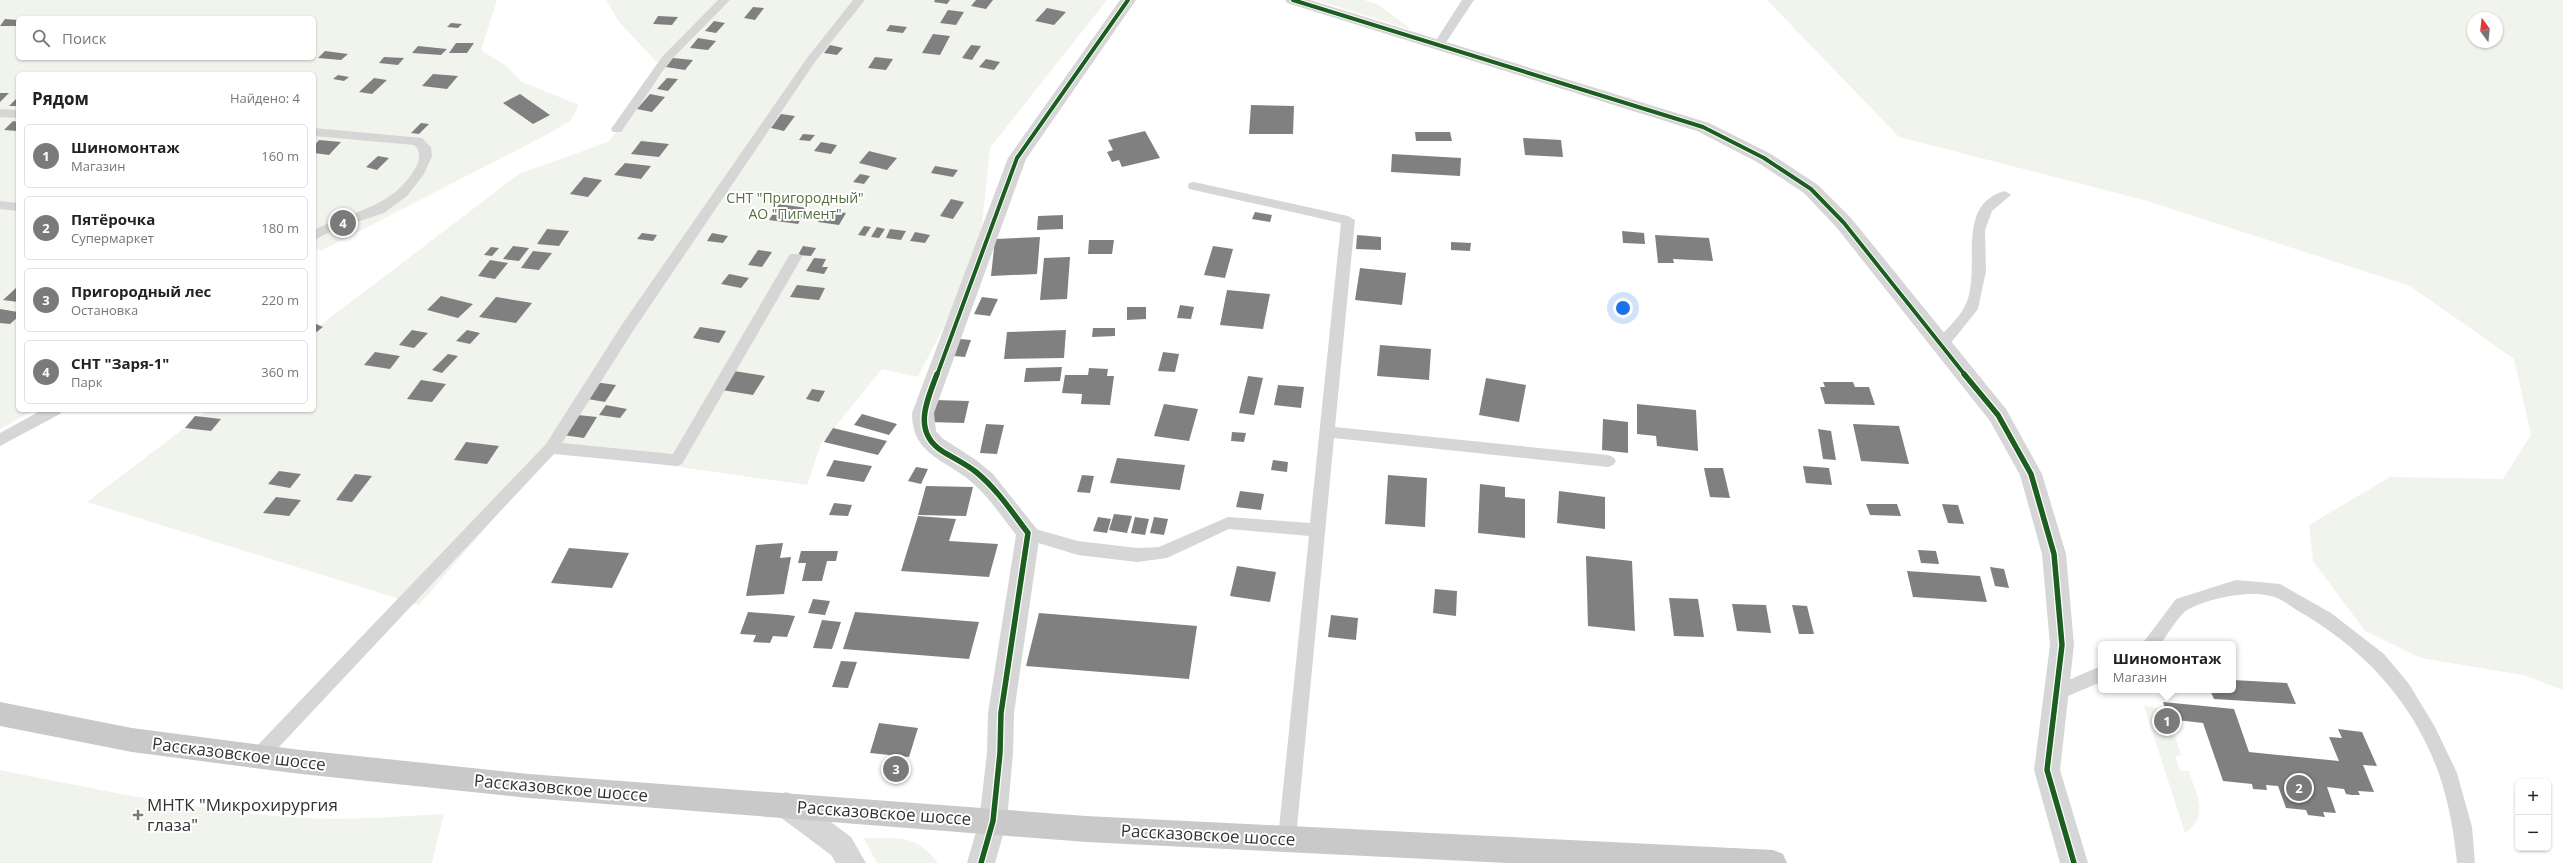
<!DOCTYPE html>
<html lang="ru">
<head>
<meta charset="utf-8">
<style>
  :root { --surface:#fff; --page:#f2f2f2; --text:#222; --muted:#767676; --line:#e0e0e0; --accent:#7a7a7a }
  body { margin:0; font-family:"Open Sans",sans-serif; background:var(--page); color:var(--text) }
  .controls { position:absolute; right:12px; bottom:12px; display:grid; overflow:hidden; border-radius:6px; box-shadow:0 1px 3px #0004 }
  .controls button { width:36px; height:36px; display:grid; place-items:center; padding:0; border:0; border-bottom:1px solid var(--line); background:var(--surface); color:var(--text); font:20px sans-serif }
  .compass { position:absolute; left:2467px; top:12px; width:36px; height:36px; border-radius:50%; background:var(--surface); box-shadow:0 1px 3px #0004; rotate:345deg }
  .you { position:absolute; left:1623px; top:308px; width:14px; height:14px; margin:-10px; border:3px solid #fff; border-radius:50%; background:#1a73e8; box-shadow:0 0 0 6px #1a73e833 }
  .badge { display:grid; place-items:center; width:26px; height:26px; border-radius:50%; background:var(--accent); color:#fff; font-size:13px; font-weight:700 }
  .pin { position:absolute; translate:-50% -50%; border:2px solid #fff; box-shadow:0 1px 4px #0006 }
  .popup { position:absolute; left:2098px; top:641px; width:138px; height:52px; box-sizing:border-box; display:grid; place-content:center; border-radius:6px; background:var(--surface); filter:drop-shadow(0 1px 3px #0005); font-size:13px; white-space:nowrap; color:var(--muted) }
  .popup b { font-size:15px; color:var(--text) }
  .popup::after { content:''; position:absolute; left:50%; top:100%; margin-left:-8px; border:8px solid transparent; border-top-color:var(--surface) }
  .list { margin:0; padding:0; list-style:none }
  h2 { display:flex; justify-content:space-between; align-items:center; height:52px; margin:0; padding:0 16px; font-size:17px }
  h2 small { font-size:13px; font-weight:400; color:var(--muted) }
  .list li { display:grid; grid-template-columns:26px 1fr auto; gap:12px; align-items:center; box-sizing:border-box; height:64px; margin:0 8px 8px; padding:0 8px; border:1px solid var(--line); border-radius:6px }
  .list b { display:block; font-size:15px; white-space:nowrap }
  .list p { margin:0; font-size:13px; white-space:nowrap; color:var(--muted) }
  .list em { font-size:13px; font-style:normal; color:var(--muted) }
  .icon { flex:none; width:22px; height:22px; fill:none; stroke:currentColor; stroke-width:2; stroke-linecap:round; stroke-linejoin:round }
  .map { position:relative; flex:none; width:2563px; height:863px; overflow:hidden }
  .search { position:absolute; background:var(--surface); box-shadow:0 1px 3px #0004; left:16px; top:16px; width:300px; height:44px; display:flex; align-items:center; gap:10px; box-sizing:border-box; padding:0 14px; border-radius:6px; color:var(--muted); font-size:15px }
  .panel { position:absolute; background:var(--surface); box-shadow:0 1px 3px #0004; left:16px; top:72px; width:300px; height:340px; border-radius:6px }
  .map>svg:first-child { display:block }
  .green { fill:#f1f4ed; fill-rule:evenodd }
  .building { fill:#808080 }
  .lines { fill:none; stroke-linecap:round; stroke-linejoin:round }
  .lane { fill:#d6d6d6; fill-rule:evenodd }
  .street { fill:#d6d6d6; fill-rule:evenodd }
  .primary { fill:#c9c9c9; fill-rule:evenodd }
  .cycleway-far1-casing { stroke:#fff; stroke-width:6 }
  .cycleway-casing { stroke:#fff; stroke-width:8 }
  .cycleway-far1 { stroke:#1b5e20; stroke-width:4 }
  .cycleway { stroke:#1b5e20; stroke-width:5.5 }
  .poi-dot { fill:#7a7a7a; stroke:#fff; stroke-width:1.5 }
  .labels { text-anchor:middle; stroke-width:4; stroke-linejoin:round; paint-order:stroke }
  .park-label { font-size:14px; fill:#566f3e; stroke:#fff }
  .near-street-label { font-size:17px; fill:#323232; stroke:#fff }
  .near-poi-label { font-size:17px; fill:#323232; stroke:#fff; text-anchor:start }
</style>
</head>
<body>
<div class="map">
<svg width="2563" height="863" viewBox="0 0 2563 863">
  <rect width="100%" height="100%" fill="#fff"/>
  <!-- green -->
  <g class="green">
    <path d="M0 0H497L481 50 508 67 522 82 579 105 570 121 550 133 321 251 314 248V74H18V410H35L0 429ZM18 18H314V58H18Z"/>
    <path d="M606 0H1107L990 148 981 234 961 292 918 377 882 369 821 444 807 485 554 449 419 605 87 502 208 410H314V330L519 174 608 142 665 71 620 23Z"/>
    <path d="M1316 0H1364L1377 4 1412 30Z"/>
    <path d="M1767 0H2563V690L2523 675 2421 658 2365 631 2313 561 2309 525 2390 477 2503 479 2531 435 2514 359 2410 286 2144 200 1899 137ZM2473 18H2497V42H2473Z"/>
    <path d="M2144 706 2158 708 2167 735 2175 736 2181 755 2175 756 2180 771H2189C2197 798 2210 814 2185 833Z"/>
    <path d="M0 770C95 789 190 809 287 817 339 821 392 817 444 814L432 863H0Z"/>
    <path d="M864 838C900 839 914 833 938 863H877Z"/>
  </g>
  <!-- building -->
  <g class="building">
    <path d="M935 0H950L947 4 934 2Z"/>
    <path d="M976 0H993L986 9 971 6Z"/>
    <path d="M753 7 764 8 755 20 744 18Z"/>
    <path d="M1047 8 1066 12 1054 25 1035 21Z"/>
    <path d="M948 10 964 12 956 25 940 23Z"/>
    <path d="M658 16 678 17 672 25 653 24Z"/>
    <path d="M5 19 18 20V26H0Z"/>
    <path d="M714 21 725 23 716 33 705 31Z"/>
    <path d="M451 23 462 24 458 28 447 27Z"/>
    <path d="M890 25 907 27 903 33 886 31Z"/>
    <path d="M933 34 950 36 940 55 922 53Z"/>
    <path d="M698 38 716 41 708 50 690 48Z"/>
    <path d="M456 43H474L467 53H449Z"/>
    <path d="M830 45 843 48 837 55 824 53Z"/>
    <path d="M971 45 981 46 972 60 962 58Z"/>
    <path d="M418 46 447 49 441 55 412 53Z"/>
    <path d="M325 51 348 54 341 60 318 58Z"/>
    <path d="M384 57 404 58 398 65 379 63Z"/>
    <path d="M875 57 893 59 886 70 868 68Z"/>
    <path d="M673 58 693 60 685 70 666 67Z"/>
    <path d="M986 59 1000 62 994 70 979 67Z"/>
    <path d="M433 74 458 76 447 89 422 86Z"/>
    <path d="M338 75 349 77 344 81 333 79Z"/>
    <path d="M374 78 387 80 372 94 359 92Z"/>
    <path d="M667 78 678 79 668 91 657 89Z"/>
    <path d="M0 93H9L0 102Z"/>
    <path d="M520 94 550 115 533 124 503 103Z"/>
    <path d="M650 94 665 97 652 112 637 109Z"/>
    <path d="M18 97V106H9Z"/>
    <path d="M1251 105 1294 106 1293 134H1249Z"/>
    <path d="M781 114 795 116 784 131 771 128Z"/>
    <path d="M13 121 18 122V131L4 130Z"/>
    <path d="M421 123 429 124 419 134 411 133Z"/>
    <path d="M1145 131 1160 158 1122 167 1119 160 1112 162 1107 152 1113 150 1108 140Z"/>
    <path d="M1415 132H1450L1452 141H1416Z"/>
    <path d="M803 134 815 135 810 141 799 140Z"/>
    <path d="M1523 138 1561 140 1563 157 1525 155Z"/>
    <path d="M319 140 341 142 329 155 314 153V146Z"/>
    <path d="M641 141 669 144 659 157 631 154Z"/>
    <path d="M821 142 837 145 831 154 814 151Z"/>
    <path d="M869 151 897 158 887 170 859 163Z"/>
    <path d="M1392 154 1461 158 1460 176 1391 172Z"/>
    <path d="M378 156 389 158 377 170 366 167Z"/>
    <path d="M625 163 651 166 641 179 614 175Z"/>
    <path d="M935 166 958 170 953 177 931 173Z"/>
    <path d="M860 174 870 176 864 184 853 182Z"/>
    <path d="M584 177 602 180 588 197 570 194Z"/>
    <path d="M951 199 964 202 953 219 940 216Z"/>
    <path d="M779 204 807 208 798 224 769 220Z"/>
    <path d="M825 210 846 213 839 225 818 222Z"/>
    <path d="M1255 212 1272 215 1270 222 1252 219Z"/>
    <path d="M1063 215V229L1037 230 1038 216Z"/>
    <path d="M864 226 871 227 865 236 858 235Z"/>
    <path d="M877 227 885 229 879 238 871 237Z"/>
    <path d="M547 229 569 231 559 246 537 244Z"/>
    <path d="M890 229 906 231 901 240 886 238Z"/>
    <path d="M1622 231 1644 233 1645 244 1623 243Z"/>
    <path d="M915 232 930 235 925 243 910 241Z"/>
    <path d="M642 233 657 235 653 241 637 239Z"/>
    <path d="M712 233 728 236 723 243 707 241Z"/>
    <path d="M1357 235 1381 237V250L1356 249Z"/>
    <path d="M1655 235 1709 238 1713 261 1673 259 1674 263H1658Z"/>
    <path d="M1040 237 1037 274 991 276 995 239Z"/>
    <path d="M1089 240H1114L1112 254H1088Z"/>
    <path d="M1451 242 1471 243 1470 251 1451 250Z"/>
    <path d="M513 246 529 248 519 261 503 259Z"/>
    <path d="M803 246 816 248 811 256 798 255Z"/>
    <path d="M1213 246 1233 249 1225 278 1204 275Z"/>
    <path d="M491 247 499 248 492 256 484 255Z"/>
    <path d="M758 250 772 252 762 267 748 265Z"/>
    <path d="M533 251 552 253 539 270 521 268Z"/>
    <path d="M1070 257 1067 299 1040 300 1044 258Z"/>
    <path d="M814 258 826 259 822 267H828L824 274 806 271Z"/>
    <path d="M490 260 508 263 495 279 478 276Z"/>
    <path d="M1360 268 1406 273 1402 305 1355 300Z"/>
    <path d="M729 274 749 278 741 288 721 284Z"/>
    <path d="M797 285 825 288 819 300 790 297Z"/>
    <path d="M16 288 18 289V302L3 300Z"/>
    <path d="M1227 290 1270 294 1263 329 1220 325Z"/>
    <path d="M441 296 473 304 458 318 427 310Z"/>
    <path d="M496 297 532 303 516 323 479 317Z"/>
    <path d="M982 297 998 299 990 316 974 314Z"/>
    <path d="M1180 305 1194 307 1191 319 1177 318Z"/>
    <path d="M1127 307H1146V319L1127 320Z"/>
    <path d="M0 309 18 312V317L10 324 0 323Z"/>
    <path d="M314 323 323 327 314 334Z"/>
    <path d="M700 327 726 331 719 343 693 338Z"/>
    <path d="M1093 328H1115V336L1092 337Z"/>
    <path d="M412 330 428 333 414 348 399 345Z"/>
    <path d="M467 330 480 333 470 344 456 341Z"/>
    <path d="M1066 330 1064 358 1004 359 1007 332Z"/>
    <path d="M960 339 971 340 965 357 954 356Z"/>
    <path d="M1380 345 1431 349 1429 380 1377 376Z"/>
    <path d="M375 352 400 356 390 369 364 365Z"/>
    <path d="M1163 352 1179 354 1175 372 1158 371Z"/>
    <path d="M448 354 458 356 442 373 432 370Z"/>
    <path d="M1062 367 1060 381 1024 382 1026 368Z"/>
    <path d="M1089 368 1108 369 1107 376H1114L1110 405 1081 404 1082 394 1062 393 1065 375H1088Z"/>
    <path d="M734 371 765 376 753 395 722 390Z"/>
    <path d="M1248 376 1263 378 1254 415 1239 413Z"/>
    <path d="M1486 378 1526 385 1519 422 1479 415Z"/>
    <path d="M421 380 446 384 432 402 407 399Z"/>
    <path d="M594 382 616 385 605 402 582 398Z"/>
    <path d="M1823 382H1853L1855 387H1869L1875 405 1825 404 1820 387H1825Z"/>
    <path d="M1278 385 1304 387 1301 408 1274 405Z"/>
    <path d="M812 389 825 391 819 402 806 399Z"/>
    <path d="M934 400 969 401 964 423 929 422Z"/>
    <path d="M1164 404 1198 409 1189 441 1154 436Z"/>
    <path d="M1637 404 1696 410 1698 451 1657 446 1656 436 1637 434Z"/>
    <path d="M606 405 627 409 620 418 599 415Z"/>
    <path d="M568 414 597 417 584 438 556 434Z"/>
    <path d="M862 414 897 424 889 435 854 425Z"/>
    <path d="M195 416 221 419 211 431 185 428Z"/>
    <path d="M1603 419 1628 422V453L1602 450Z"/>
    <path d="M986 424 1004 425 997 454 980 453Z"/>
    <path d="M1853 424 1899 426 1909 464 1861 461Z"/>
    <path d="M833 428 887 441 878 455 824 442Z"/>
    <path d="M1818 429 1831 431 1836 460 1823 459Z"/>
    <path d="M1232 432 1246 433 1244 442 1231 441Z"/>
    <path d="M466 442 499 446 487 464 454 460Z"/>
    <path d="M1117 458 1185 465 1180 490 1110 483Z"/>
    <path d="M834 460 872 466 864 482 826 476Z"/>
    <path d="M1273 460 1288 462 1287 472 1271 470Z"/>
    <path d="M1803 466 1829 468 1832 485 1806 483Z"/>
    <path d="M916 467 928 469 921 484 908 481Z"/>
    <path d="M1704 468H1723L1730 498 1710 497Z"/>
    <path d="M279 471 301 474 290 488 268 484Z"/>
    <path d="M355 474 372 476 352 502 336 500Z"/>
    <path d="M1082 475 1094 476 1090 493 1077 492Z"/>
    <path d="M1388 475 1427 478 1425 527 1385 524Z"/>
    <path d="M1480 484 1505 487V497L1525 499V538L1478 533Z"/>
    <path d="M926 486 973 487 966 516 918 515Z"/>
    <path d="M1240 491 1264 494 1261 510 1236 507Z"/>
    <path d="M1559 491 1605 497V529L1557 523Z"/>
    <path d="M276 497 301 500 289 516 263 513Z"/>
    <path d="M834 503 852 505 848 516 829 515Z"/>
    <path d="M1866 504H1897L1901 516 1870 515Z"/>
    <path d="M1942 504 1958 505 1964 524 1948 523Z"/>
    <path d="M1114 514 1132 516 1127 533 1109 530Z"/>
    <path d="M918 516 956 519 949 541 998 544 989 577 901 571Z"/>
    <path d="M1098 517 1111 519 1107 533 1093 531Z"/>
    <path d="M1135 517 1149 519 1145 535 1131 533Z"/>
    <path d="M1154 517 1168 519 1164 535 1150 533Z"/>
    <path d="M783 543 780 558 791 557 784 594 746 596 756 545Z"/>
    <path d="M569 548 629 553 612 588 551 583Z"/>
    <path d="M1918 550 1936 551 1939 564 1921 563Z"/>
    <path d="M801 551H838L836 561H827L822 581H802L806 563H798Z"/>
    <path d="M1586 556 1632 561 1635 631 1588 626Z"/>
    <path d="M1237 566 1276 572 1270 602 1230 596Z"/>
    <path d="M1990 567 2004 569 2009 588 1995 586Z"/>
    <path d="M1907 571 1980 576 1987 602 1913 597Z"/>
    <path d="M1435 589 1457 591 1456 616 1433 613Z"/>
    <path d="M1669 598 1698 599 1704 637 1674 636Z"/>
    <path d="M813 599 830 601 825 615 808 613Z"/>
    <path d="M1732 604 1766 605 1771 633 1737 631Z"/>
    <path d="M1792 605 1807 606 1814 634H1799Z"/>
    <path d="M748 612 788 615 795 616 787 637 773 636 770 643 753 642 756 635 740 634Z"/>
    <path d="M855 612 979 622 969 659 843 649Z"/>
    <path d="M1039 613 1197 626 1189 679 1026 666Z"/>
    <path d="M1331 615 1358 618 1356 640 1328 637Z"/>
    <path d="M822 620 841 622 832 649 813 648Z"/>
    <path d="M841 661 857 662 848 688 832 687Z"/>
    <path d="M2233 680 2287 683 2296 704 2214 699 2210 690H2233Z"/>
    <path d="M2163 702 2234 709 2249 752 2339 761 2329 737 2342 738 2338 729 2362 732 2377 766 2363 765 2374 792 2358 791 2360 795H2352L2346 794 2344 789 2327 787 2336 813 2323 812 2325 817 2308 815 2306 810 2286 808 2278 786 2266 785 2267 790 2253 789 2252 784 2223 781 2203 723 2168 719Z"/>
    <path d="M879 723 918 728 909 757 870 753Z"/>
  </g>
  <g class="lines">
    <!-- lane -->
    <g class="lane">
      <path d="M718 0H730L670 61 621 132H613L611 129 662 57Z"/>
      <path d="M853 0H865L815 62 633 331 562 443 673 454 790 254H800L802 257 682 464 677 466 554 454 264 763 258 765 252 763 249 757 252 751 546 444 623 323 807 58Z"/>
      <path d="M1462 0H1474L1443 47H1435L1433 45Z"/>
      <path d="M0 109 18 110V118L0 117Z"/>
      <path d="M314 128 422 138 431 147 432 156 424 174 407 196 384 213 336 229 314 240V230L318 228C355 210 394 207 416 167 420 159 421 151 414 145L314 136Z"/>
      <path d="M1194 182 1348 216 1355 220 1335 427 1608 455 1613 457 1616 461 1613 465 1608 467 1334 438 1296 838 1294 844 1287 847 1280 844 1278 838 1309 536 1229 529 1167 558 1137 562 1078 555 1022 538 1020 533 1022 528 1028 527 1078 541 1137 548 1159 547 1228 517 1310 523 1341 223 1189 189 1188 186 1189 183Z"/>
      <path d="M2005 191 2011 195 1992 211 1985 230 1986 271 1978 309 1946 349H1936L1934 345 1936 341C1945 331 1957 320 1964 308 1984 273 1952 205 2005 191Z"/>
      <path d="M0 201 18 203V211L0 209Z"/>
      <path d="M42 410H62L60 414 0 446V433Z"/>
      <path d="M2236 580 2280 584 2331 613 2384 654 2409 684 2435 727 2457 773 2472 827 2475 863H2457C2454 833 2449 803 2439 774 2414 703 2364 649 2300 612 2291 607 2281 598 2271 596 2249 590 2209 598 2189 609 2180 613 2167 636 2160 644H2142L2176 599Z"/>
      <path d="M2101 666V682L2056 701 2050 698 2047 693 2050 688Z"/>
    </g>
    <!-- street -->
    <g class="street">
      <path d="M1120 0H1136L1026 159 934 413 936 431 942 438 976 460 993 474 1040 533 1014 713 1013 753 1007 821 995 863H967L979 821 987 753 988 713 1016 535C1003 518 991 500 975 485 949 460 912 457 912 413L1008 158Z"/>
      <path d="M1285 0H1310L1709 123 1771 154 1818 185 1851 218 2006 409 2042 474 2066 554 2074 645 2060 770 2088 863H2060L2034 770 2050 645 2042 554 2020 475 1990 421 1837 228 1804 193 1757 162 1697 131 1287 3Z"/>
      <path d="M786 792 796 796 851 837 866 863H836L831 855 776 814 773 805 776 796Z"/>
    </g>
    <!-- primary -->
    <path class="primary" d="M0 702 132 728 301 750 529 774 1086 816 1773 850 1783 854 1787 863H1507L1086 842 529 798 301 774 132 752 0 726Z"/>
    <!-- cycleway-far1 casing -->
    <g class="cycleway-far1-casing">
      <g id="cycleway-far1">
        <path d="M1293 0 1703 127 1764 158 1811 189 1844 223 1965 375"/>
        <path d="M937 375 1017 158 1128 0"/>
      </g>
    </g>
    <!-- cycleway casing -->
    <g class="cycleway-casing">
      <g id="cycleway">
        <path d="M937 374C927 401 912 431 942 451 953 458 966 464 976 472 997 489 1012 512 1028 533L1001 713 1000 753 993 821 981 863"/>
        <path d="M1964 374 1998 415 2031 474 2054 554 2062 645 2047 770 2074 863"/>
      </g>
    </g>
    <!-- cycleway-far1 -->
    <use href="#cycleway-far1" class="cycleway-far1"/>
    <!-- cycleway -->
    <use href="#cycleway" class="cycleway"/>
  </g>
  <!-- markers -->
  <path class="poi-dot" d="M136 809h4v4h4v4h-4v4h-4v-4h-4v-4h4z"/>
  <g class="labels">
    <!-- park labels -->
    <g class="park-label">
      <text x="795" y="203">СНТ "Пригородный"<tspan x="795" dy="16">АО "Пигмент"</tspan></text>
    </g>
    <!-- near-street labels -->
    <g class="near-street-label">
      <text transform="translate(239 754) rotate(7)" y="6">Рассказовское шоссе</text>
      <text transform="translate(561 788) rotate(5)" y="6">Рассказовское шоссе</text>
      <text transform="translate(884 813) rotate(4)" y="6">Рассказовское шоссе</text>
      <text transform="translate(1208 835) rotate(3)" y="6">Рассказовское шоссе</text>
    </g>
    <!-- near-poi labels -->
    <g class="near-poi-label">
      <text x="147" y="811">МНТК "Микрохирургия<tspan x="147" dy="20">глаза"</tspan></text>
    </g>
  </g>
</svg>
<div class="controls">
<button>+</button>
<button>−</button>
</div>
<svg class="compass" viewBox="-18 -18 36 36"><path d="M0-13l5 13h-10z" fill="#e53935"/><path d="M0 13l5-13h-10z" fill="#767676"/></svg>
<div class="you"></div>
<div class="pin badge" style="left:2167px;top:721px">1</div>
<div class="popup"><b>Шиномонтаж</b>Магазин</div>
<div class="pin badge" style="left:2299px;top:788px">2</div>
<div class="pin badge" style="left:896px;top:769px">3</div>
<div class="pin badge" style="left:343px;top:223px">4</div>
<div class="search"><svg class="icon" aria-label="search" viewBox="0 0 24 24"><circle cx="10" cy="10" r="6"/><path d="M15 15l6 6"/></svg>Поиск</div>
<section class="panel">
<h2>Рядом<small>Найдено: 4</small></h2>
<ul class="list">
<li><span class="badge">1</span><div><b>Шиномонтаж</b><p>Магазин</p></div><em>160 m</em></li>
<li><span class="badge">2</span><div><b>Пятёрочка</b><p>Супермаркет</p></div><em>180 m</em></li>
<li><span class="badge">3</span><div><b>Пригородный лес</b><p>Остановка</p></div><em>220 m</em></li>
<li><span class="badge">4</span><div><b>СНТ &quot;Заря-1&quot;</b><p>Парк</p></div><em>360 m</em></li>
</ul>
</section>
</div>
</body>
</html>
